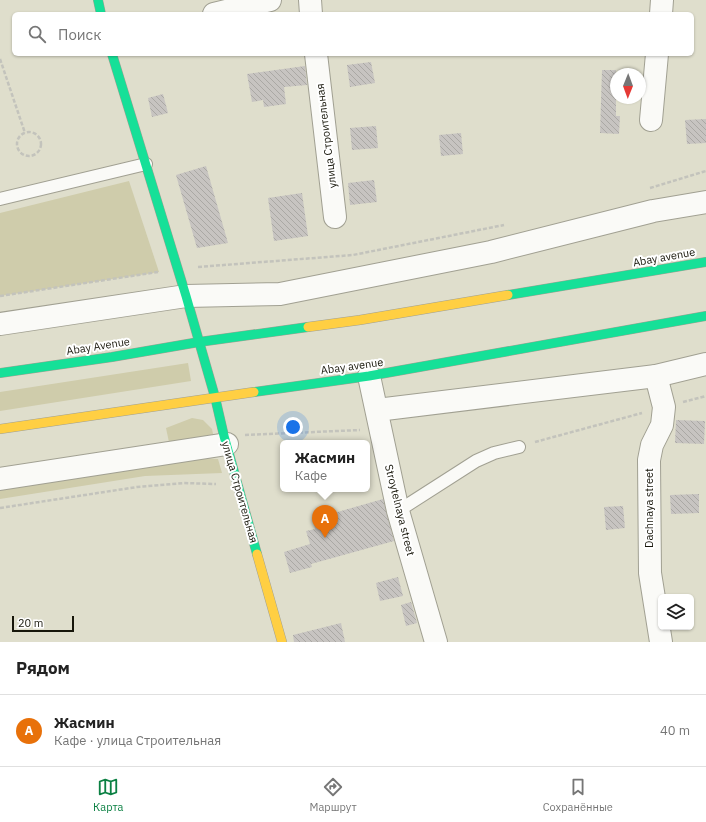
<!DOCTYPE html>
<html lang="ru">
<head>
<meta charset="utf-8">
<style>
  :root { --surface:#fff; --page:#f6f6f6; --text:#222; --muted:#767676; --line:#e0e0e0; --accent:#0b8043 }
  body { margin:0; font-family:"IBM Plex Sans",sans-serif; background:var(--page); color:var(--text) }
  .controls { position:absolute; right:12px; bottom:12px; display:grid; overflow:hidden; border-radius:6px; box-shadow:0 1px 3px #0004 }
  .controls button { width:36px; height:36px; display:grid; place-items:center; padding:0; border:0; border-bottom:1px solid var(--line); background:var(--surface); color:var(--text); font:20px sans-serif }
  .compass { position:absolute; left:610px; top:68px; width:36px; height:36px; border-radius:50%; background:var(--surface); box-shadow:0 1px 3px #0004; rotate:181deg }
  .scale { position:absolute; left:12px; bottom:10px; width:62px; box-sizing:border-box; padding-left:4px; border:2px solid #17160a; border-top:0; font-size:11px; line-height:14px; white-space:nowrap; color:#17160a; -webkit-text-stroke:3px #fff; paint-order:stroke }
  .you { position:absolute; left:293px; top:427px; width:14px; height:14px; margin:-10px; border:3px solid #fff; border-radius:50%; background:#1a73e8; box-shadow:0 0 0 6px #1a73e833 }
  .badge { display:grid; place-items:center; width:26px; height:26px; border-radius:50%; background:var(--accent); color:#fff; font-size:13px; font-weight:700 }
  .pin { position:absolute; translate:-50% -33px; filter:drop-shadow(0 1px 2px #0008) }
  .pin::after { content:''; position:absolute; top:21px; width:14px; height:12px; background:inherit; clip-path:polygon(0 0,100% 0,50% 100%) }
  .popup { position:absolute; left:280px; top:440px; width:90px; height:52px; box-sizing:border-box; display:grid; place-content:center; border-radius:6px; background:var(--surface); filter:drop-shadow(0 1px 3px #0005); font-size:13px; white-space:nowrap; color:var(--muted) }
  .popup b { font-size:15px; color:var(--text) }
  .popup::after { content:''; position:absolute; left:50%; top:100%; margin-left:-8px; border:8px solid transparent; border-top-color:var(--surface) }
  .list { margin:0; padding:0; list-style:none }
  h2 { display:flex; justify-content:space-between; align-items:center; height:52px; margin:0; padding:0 16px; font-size:17px }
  h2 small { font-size:13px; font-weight:400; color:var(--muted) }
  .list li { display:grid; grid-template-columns:26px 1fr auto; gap:12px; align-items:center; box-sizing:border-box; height:72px; padding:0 16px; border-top:1px solid var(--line) }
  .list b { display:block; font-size:15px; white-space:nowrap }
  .list p { margin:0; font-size:13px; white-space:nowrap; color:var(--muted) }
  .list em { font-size:13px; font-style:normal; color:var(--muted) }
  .icon { flex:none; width:22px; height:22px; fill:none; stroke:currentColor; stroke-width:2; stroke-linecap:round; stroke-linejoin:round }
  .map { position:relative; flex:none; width:706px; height:642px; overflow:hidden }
  .search { position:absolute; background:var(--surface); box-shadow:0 1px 3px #0004; left:12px; right:12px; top:12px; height:44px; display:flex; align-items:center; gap:10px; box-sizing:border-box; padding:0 14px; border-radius:6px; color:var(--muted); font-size:15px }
  .sheet { height:124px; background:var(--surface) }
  nav { display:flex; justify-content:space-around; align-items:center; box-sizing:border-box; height:56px; border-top:1px solid var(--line); background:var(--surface); font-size:11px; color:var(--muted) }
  nav a { display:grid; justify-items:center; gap:2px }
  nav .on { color:var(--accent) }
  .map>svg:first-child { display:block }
  .grass { fill:#cfccab }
  .building { fill:url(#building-back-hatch) }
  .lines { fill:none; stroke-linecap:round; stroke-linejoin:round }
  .lane-casing { stroke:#a1a092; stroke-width:14 }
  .street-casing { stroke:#a1a092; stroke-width:24 }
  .fast-casing { stroke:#a1a092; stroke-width:10 }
  .slow-casing { stroke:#a1a092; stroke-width:10 }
  .path { stroke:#c3c3bc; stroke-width:2.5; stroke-dasharray:4 2; stroke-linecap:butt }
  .lane { stroke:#fafaf7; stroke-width:12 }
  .street { stroke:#fafaf7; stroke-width:22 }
  .fast { stroke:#16e098; stroke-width:9 }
  .slow { stroke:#ffcf43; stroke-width:9 }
  .labels { text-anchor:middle; stroke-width:4; stroke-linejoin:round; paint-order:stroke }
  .street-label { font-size:11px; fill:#17160a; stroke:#fff }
</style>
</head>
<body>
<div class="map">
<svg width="706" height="642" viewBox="0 0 706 642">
  <defs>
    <pattern id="building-back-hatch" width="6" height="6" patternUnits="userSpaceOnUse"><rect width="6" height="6" fill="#c7c4c1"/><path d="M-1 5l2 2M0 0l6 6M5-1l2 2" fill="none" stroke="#aaa8a4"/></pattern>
  </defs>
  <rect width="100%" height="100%" fill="#dfdecc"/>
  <!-- grass -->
  <g class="grass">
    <path d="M129 181 159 272 0 296V213Z"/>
    <path d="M188 363 191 381 0 411V392Z"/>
    <path d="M192 418 203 420 212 429 214 439 170 447 166 428Z"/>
    <path d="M188 457 218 459 222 473 145 476 0 499V488Z"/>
  </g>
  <!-- building -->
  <g class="building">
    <path d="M371 62 375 83 350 87 347 65Z"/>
    <path d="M305 66 307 85 284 87 286 104 264 107 263 100 252 102 247 74Z"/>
    <path d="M602 70H616V116H620L619 134 600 133Z"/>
    <path d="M163 94 168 113 152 117 148 98Z"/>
    <path d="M706 119V143L687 144 685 120Z"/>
    <path d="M376 126 378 148 352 150 350 128Z"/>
    <path d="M461 133 463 154 441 156 439 135Z"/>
    <path d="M206 166 228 243 197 248 176 175Z"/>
    <path d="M374 180 377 202 350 205 348 183Z"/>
    <path d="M302 193 308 236 274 241 268 198Z"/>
    <path d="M676 420 705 421 704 444 675 443Z"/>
    <path d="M699 494V513L671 514 670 495Z"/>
    <path d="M383 499 394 541 311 564 312 567 290 573 284 552 310 544 306 531 315 529 313 519Z"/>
    <path d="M623 506 625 528 606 530 604 507Z"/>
    <path d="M398 577 403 596 380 601 376 583Z"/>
    <path d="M411 602 417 623 406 626 401 605Z"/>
    <path d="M341 623 345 642H294L293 635Z"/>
  </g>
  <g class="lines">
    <!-- lane casing -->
    <g class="lane-casing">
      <g id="lane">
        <path d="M0 199 146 164"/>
        <path d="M398 511 476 461 494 453 519 447"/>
      </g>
    </g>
    <!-- street casing -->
    <g class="street-casing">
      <g id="street">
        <path d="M310 0 311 14"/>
        <path d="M214 14 270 0"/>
        <path d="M661 14 662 0"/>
        <path d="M316 54 335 217"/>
        <path d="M651 120 657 54"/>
        <path d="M0 324 186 296 280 294 491 252 653 211 706 202"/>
        <path d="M369 376 398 511 436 642"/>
        <path d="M656 376 664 407 662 425 652 445 649 460 650 573 661 642"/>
        <path d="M377 410 656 376 706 364"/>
        <path d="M0 479 227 444"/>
      </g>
    </g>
    <!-- fast casing -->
    <g class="fast-casing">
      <g id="fast">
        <path d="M98 0 101 14"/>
        <path d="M112 54 186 296 215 397 224 436 257 554"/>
        <path d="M508 295 706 262"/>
        <path d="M0 373 112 357 199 342 308 327"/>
        <path d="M254 392 369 376 706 316"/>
      </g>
    </g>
    <!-- slow casing -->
    <g class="slow-casing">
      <g id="slow">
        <path d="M308 327 360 320 508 295"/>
        <path d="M0 429 254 392"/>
        <path d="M257 554 282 642"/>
      </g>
    </g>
    <!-- path -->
    <g class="path">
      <path d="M0 59 25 133"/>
      <circle cx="29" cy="144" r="12"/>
      <path d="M650 188 706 171"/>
      <path d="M198 267 353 255 504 225"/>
      <path d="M0 296 158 272"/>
      <path d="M683 402 706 396"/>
      <path d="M245 435 360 430"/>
      <path d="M535 442 642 413"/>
      <path d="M0 508 137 487 184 483 216 484"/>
    </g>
    <!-- lane -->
    <use href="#lane" class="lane"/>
    <!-- street -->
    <use href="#street" class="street"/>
    <!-- fast -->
    <use href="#fast" class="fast"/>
    <!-- slow -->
    <use href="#slow" class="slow"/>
  </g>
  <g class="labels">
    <!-- street labels -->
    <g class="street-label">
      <text transform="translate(326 136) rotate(-97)" y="4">улица Строительная</text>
      <text transform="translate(664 257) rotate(-10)" y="4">Abay avenue</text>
      <text transform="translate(98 346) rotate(-9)" y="4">Abay Avenue</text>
      <text transform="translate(352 366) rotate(-8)" y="4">Abay avenue</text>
      <text transform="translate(240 492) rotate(74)" y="4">улица Строительная</text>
      <text transform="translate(649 508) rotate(-90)" y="4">Dachnaya street</text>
      <text transform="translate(400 510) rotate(76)" y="4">Stroytelnaya street</text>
    </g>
  </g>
</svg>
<div class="controls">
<button><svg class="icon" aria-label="layers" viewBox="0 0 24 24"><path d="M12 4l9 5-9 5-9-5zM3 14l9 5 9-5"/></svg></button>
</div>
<svg class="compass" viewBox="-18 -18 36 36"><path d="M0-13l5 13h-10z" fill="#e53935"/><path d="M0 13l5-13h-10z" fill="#767676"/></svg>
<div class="scale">20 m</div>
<div class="you"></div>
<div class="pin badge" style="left:325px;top:538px;background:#e8710a">A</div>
<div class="popup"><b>Жасмин</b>Кафе</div>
<div class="search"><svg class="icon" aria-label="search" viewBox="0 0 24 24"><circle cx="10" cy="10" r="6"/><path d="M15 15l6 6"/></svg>Поиск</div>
</div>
<section class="sheet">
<h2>Рядом<small></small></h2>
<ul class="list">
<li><span class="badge" style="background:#e8710a">A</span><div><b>Жасмин</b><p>Кафе · улица Строительная</p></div><em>40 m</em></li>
</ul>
</section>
<nav>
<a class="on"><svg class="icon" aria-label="map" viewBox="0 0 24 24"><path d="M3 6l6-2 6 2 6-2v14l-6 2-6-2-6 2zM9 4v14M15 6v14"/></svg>Карта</a>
<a><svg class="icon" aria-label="directions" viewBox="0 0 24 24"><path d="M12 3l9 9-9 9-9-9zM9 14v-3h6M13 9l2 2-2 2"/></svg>Маршрут</a>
<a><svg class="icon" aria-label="saved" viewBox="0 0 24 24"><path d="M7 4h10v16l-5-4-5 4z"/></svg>Сохранённые</a>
</nav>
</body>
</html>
